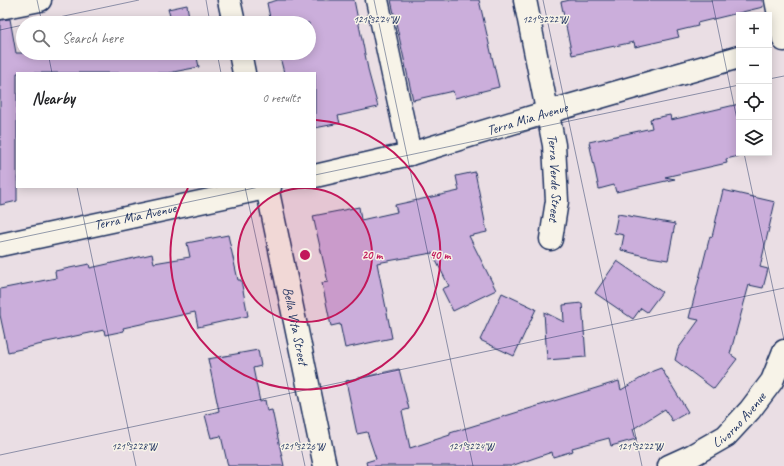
<!DOCTYPE html>
<html lang="en">
<head>
<meta charset="utf-8">
<style>
  :root { --surface:#fff; --page:#f6f6f6; --text:#202124; --muted:#757577; --line:#e0e0e0 }
  body { margin:0; font-family:Caveat,sans-serif; background:var(--page); color:var(--text) }
  .controls { position:absolute; right:12px; top:12px; display:grid; overflow:hidden; border-radius:0px; box-shadow:0 2px 10px #0003 }
  .controls button { width:36px; height:36px; display:grid; place-items:center; padding:0; border:0; border-bottom:1px solid var(--line); background:var(--surface); color:var(--text); font:20px sans-serif }
  .list { margin:0; padding:0; list-style:none }
  h2 { display:flex; justify-content:space-between; align-items:center; height:52px; margin:0; padding:0 16px; font-size:17px }
  h2 small { font-size:13px; font-weight:400; color:var(--muted) }
  .icon { flex:none; width:22px; height:22px; fill:none; stroke:currentColor; stroke-width:2; stroke-linecap:round; stroke-linejoin:round }
  .map { position:relative; flex:none; width:784px; height:466px; overflow:hidden }
  .search { position:absolute; background:var(--surface); box-shadow:0 2px 10px #0003; left:16px; top:16px; width:300px; height:44px; display:flex; align-items:center; gap:10px; box-sizing:border-box; padding:0 14px; border-radius:22px; color:var(--muted); font-size:15px }
  .panel { position:absolute; background:var(--surface); box-shadow:0 2px 10px #0003; left:16px; top:72px; width:300px; height:116px; border-radius:0px }
  .map>svg:first-child { display:block }
  .building { fill:#cbaedb; stroke:#1b2f5e }
  .lines { fill:none; stroke-linecap:round; stroke-linejoin:round }
  .minor-casing { stroke:#1b2f5e; stroke-width:25 }
  .minor { stroke:#f7f3e8; stroke-width:22 }
  .ticks { fill:none; stroke:#1b2f5e; stroke-width:1; stroke-opacity:0.45 }
  .ring { fill:none; stroke:#c2185b; stroke-width:2 }
  .labels { text-anchor:middle; stroke-width:3; stroke-linejoin:round; paint-order:stroke }
  .street-label { font-size:14px; fill:#1b2f5e; stroke:#f7f3e8 }
  .ticks-label { font-size:10px; text-anchor:middle; fill:#1b2f5e; stroke:#f7f3e8; stroke-width:3; stroke-linejoin:round; paint-order:stroke }
  .centre { fill:#c2185b; stroke:#f7f3e8; stroke-width:2 }
  .ring-label { font-size:12px; text-anchor:middle; font-weight:bold; fill:#c2185b; stroke:#f7f3e8; stroke-width:3; stroke-linejoin:round; paint-order:stroke }
</style>
</head>
<body>
<div class="map">
<svg width="784" height="466" viewBox="0 0 784 466">
  <rect width="100%" height="100%" fill="#eadee4"/>
  <filter id="ink" filterUnits="userSpaceOnUse"><feTurbulence type="fractalNoise" baseFrequency=".025" numOctaves="2"/><feDisplacementMap in="SourceGraphic" scale="8" xChannelSelector="R" yChannelSelector="G"/><feConvolveMatrix kernelMatrix="1 2 1 2 8 2 1 2 1" color-interpolation-filters="sRGB"/></filter>
  <g filter="url(#ink)">
    <!-- building -->
    <g class="building">
      <path d="M278 0H354L369 74 378 107 338 116 340 123 315 128V73H284L279 53H309V23H271L267 3Z"/>
      <path d="M391 0H479L499 87 455 98 453 91 413 100Z"/>
      <path d="M570 0H762L763 7 697 23 698 26 677 31 679 37 635 47 634 42 572 55 561 2Z"/>
      <path d="M187 5 190 23H136L170 16 168 9Z"/>
      <path d="M10 19 16 53H196L199 67 168 73H17V201L0 205V20Z"/>
      <path d="M739 104V156L726 159 727 163 665 177 675 179 616 192 614 185 599 189 589 142 652 128 650 119 670 115 671 120Z"/>
      <path d="M475 172 487 232 469 236 496 290 453 311 442 289 449 286 432 253 377 263 392 338 345 348 340 324 331 326 322 283 328 282 313 216 359 207 361 220 397 212 395 205 459 191 456 176Z"/>
      <path d="M723 190 775 202 760 267 768 269 763 288 749 285 730 354 737 359 714 389 675 360 678 349 699 320 689 318 710 236 712 237Z"/>
      <path d="M618 214 675 224 668 260 644 256 621 250 624 235 614 233Z"/>
      <path d="M228 235 238 280H241L248 316 198 327 195 312 123 328 124 331 105 335 104 330 42 343V344L8 352 0 315V289L56 278 55 271 89 264 90 268 152 254 154 263 190 257 187 243Z"/>
      <path d="M617 261 662 292 647 312 641 308 633 319 595 293Z"/>
      <path d="M502 293 536 309 514 356 480 340Z"/>
      <path d="M582 303 586 357 547 360 544 312 564 322 563 305Z"/>
      <path d="M258 350 261 366 253 368 260 402 265 400 267 411 272 410 284 466H228L221 436 211 438 205 415 219 411 208 359Z"/>
      <path d="M661 368 688 412 672 421 665 409 633 429 636 439 611 446 609 438 572 448 573 451 553 457 552 452 511 466H367L366 462 376 459 367 432 357 434 346 381 399 369 409 409 402 411 410 448 450 435V433L619 381 621 390 653 371Z"/>
    </g>
    <g class="lines">
      <!-- minor casing -->
      <g class="minor-casing">
        <g id="minor">
          <path d="M229 0 234 23"/>
          <path d="M377 0 410 154"/>
          <path id="s1" d="M525 0 554 145 557 201 551 239"/>
          <path d="M776 0 784 40"/>
          <path d="M0 8 40 0"/>
          <path d="M240 53 244 73"/>
          <path id="s2" d="M315 176 410 154 548 112 739 57"/>
          <path id="s3" d="M267 187 325 466"/>
          <path id="s4" d="M0 245 270 187"/>
          <path id="s5" d="M669 466 691 456 726 436 750 410 772 381 784 351"/>
        </g>
      </g>
      <!-- minor -->
      <use href="#minor" class="minor"/>
    </g>
  </g>
  <!-- ticks -->
  <path class="ticks" d="M37 0 42 23M206 0 210 23M374 0 473 466M543 0 642 466M712 0 739 129M31 23 139 0M0 30 23 25M48 53 52 73M217 53 221 73M769 79 784 76M744 153 784 340M315 175 739 85M77 187 136 466M245 187 305 466M0 242 259 187M0 455 784 288"/>
  <!-- distance rings -->
  <circle cx="305" cy="255" r="67" fill="#c2185b" fill-opacity=".12"/>
  <g class="ring">
    <circle cx="305" cy="255" r="67"/>
    <path d="M316 120A135 135 0 1 1 188 188"/>
  </g>
  <g class="labels">
    <!-- street labels -->
    <g class="street-label">
      <text dy="5" stroke="none"><textPath href="#s2" startOffset="220">Terra Mia Avenue</textPath></text>
      <text dy="5" stroke="none"><textPath href="#s1" startOffset="181">Terra Verde Street</textPath></text>
      <text dy="5" stroke="none"><textPath href="#s4" startOffset="138">Terra Mia Avenue</textPath></text>
      <text dy="5" stroke="none"><textPath href="#s3" startOffset="142">Bella Vita Street</textPath></text>
      <text dy="5" stroke="none"><textPath href="#s5" startOffset="85">Livorno Avenue</textPath></text>
    </g>
  </g>
  <g class="ticks-label">
    <text x="376" y="23">121°32'24"W</text>
    <text x="545" y="23">121°32'22"W</text>
    <text x="134" y="450">121°32'28"W</text>
    <text x="302" y="450">121°32'26"W</text>
    <text x="471" y="450">121°32'24"W</text>
    <text x="640" y="450">121°32'22"W</text>
  </g>
  <circle cx="305" cy="255" r="6" class="centre"/>
  <g class="ring-label">
    <text x="372" y="259">20 m</text>
    <text x="440" y="259">40 m</text>
  </g>
</svg>
<div class="controls">
<button>+</button>
<button>−</button>
<button><svg class="icon" aria-label="locate" viewBox="0 0 24 24"><circle cx="12" cy="12" r="6"/><path d="M12 2v4M12 18v4M2 12h4M18 12h4"/></svg></button>
<button><svg class="icon" aria-label="layers" viewBox="0 0 24 24"><path d="M12 4l9 5-9 5-9-5zM3 14l9 5 9-5"/></svg></button>
</div>
<div class="search"><svg class="icon" aria-label="search" viewBox="0 0 24 24"><circle cx="10" cy="10" r="6"/><path d="M15 15l6 6"/></svg>Search here</div>
<section class="panel">
<h2>Nearby<small>0 results</small></h2>
<ul class="list">
</ul>
</section>
</div>
</body>
</html>
